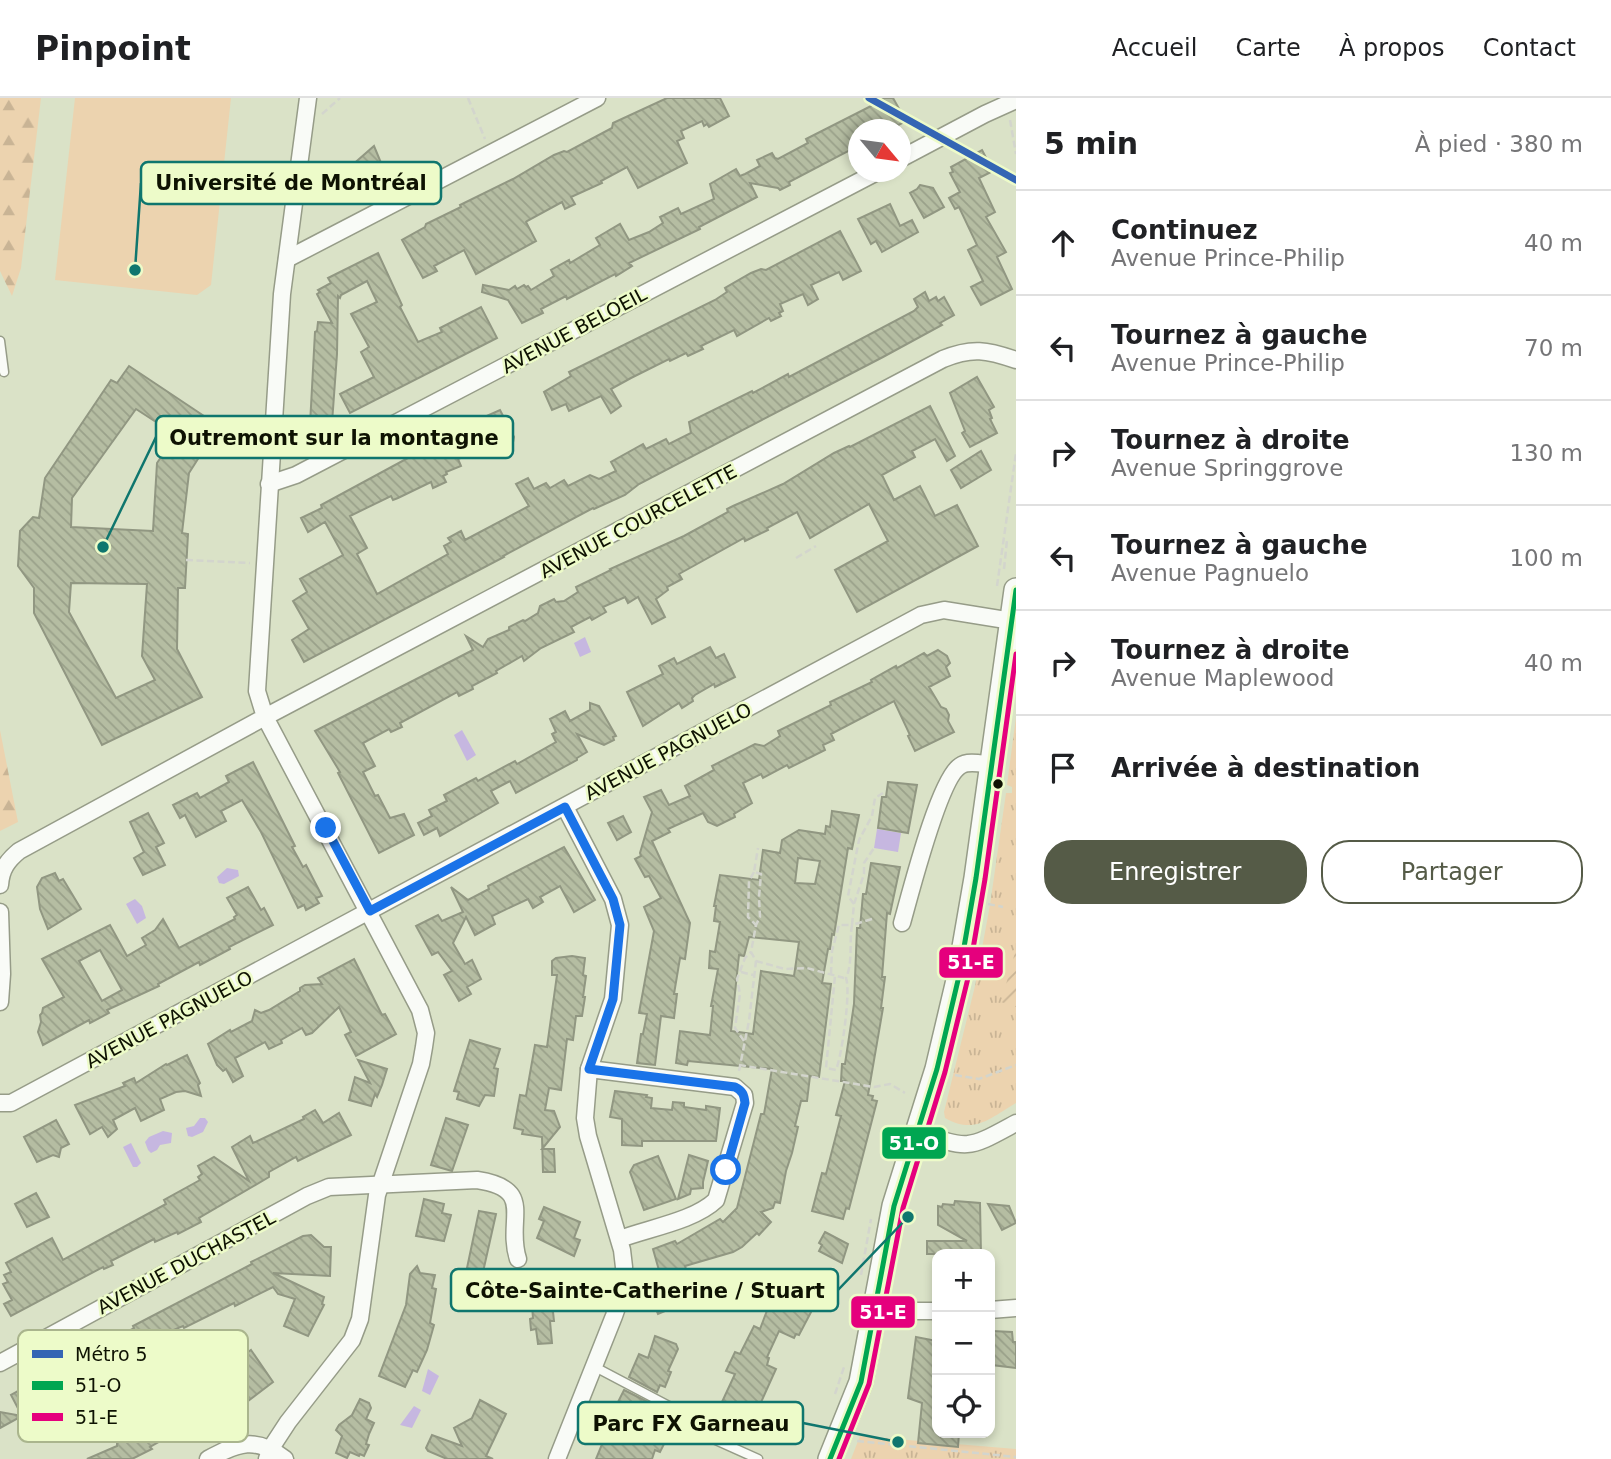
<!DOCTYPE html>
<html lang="fr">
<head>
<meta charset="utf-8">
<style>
  :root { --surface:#fff; --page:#f6f6f6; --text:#202124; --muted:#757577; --line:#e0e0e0; --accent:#555b47 }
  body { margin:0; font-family:"DejaVu Sans",sans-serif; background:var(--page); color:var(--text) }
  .controls { position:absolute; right:21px; bottom:21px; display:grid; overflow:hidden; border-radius:14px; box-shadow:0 4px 10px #0003 }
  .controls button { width:63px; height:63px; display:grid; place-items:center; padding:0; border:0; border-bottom:2px solid var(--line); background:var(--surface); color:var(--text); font:35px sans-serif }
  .compass { position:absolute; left:848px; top:21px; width:63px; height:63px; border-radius:50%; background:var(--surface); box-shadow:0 4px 10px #0003; rotate:119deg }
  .stop { position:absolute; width:21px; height:21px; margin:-16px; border:5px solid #1a73e8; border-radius:50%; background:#fff }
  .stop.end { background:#1a73e8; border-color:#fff; box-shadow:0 2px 7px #0008 }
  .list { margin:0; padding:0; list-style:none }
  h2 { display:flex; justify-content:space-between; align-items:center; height:91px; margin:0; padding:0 28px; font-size:30px }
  h2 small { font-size:23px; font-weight:400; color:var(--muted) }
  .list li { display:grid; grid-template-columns:46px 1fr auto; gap:21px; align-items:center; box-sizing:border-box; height:105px; padding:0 28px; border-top:2px solid var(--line) }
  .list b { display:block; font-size:26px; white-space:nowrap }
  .list p { margin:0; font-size:23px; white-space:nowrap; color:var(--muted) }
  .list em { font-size:23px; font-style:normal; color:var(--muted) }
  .actions { display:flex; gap:14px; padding:21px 28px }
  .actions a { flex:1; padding:16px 0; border:2px solid var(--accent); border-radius:28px; text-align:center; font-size:24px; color:var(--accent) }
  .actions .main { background:var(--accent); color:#fff }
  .icon { flex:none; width:38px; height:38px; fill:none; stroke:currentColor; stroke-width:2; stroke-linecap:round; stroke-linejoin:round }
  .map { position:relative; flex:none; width:1016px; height:1361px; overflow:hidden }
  header { display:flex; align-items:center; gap:42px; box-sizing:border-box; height:98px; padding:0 35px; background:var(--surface); border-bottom:2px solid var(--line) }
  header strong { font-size:33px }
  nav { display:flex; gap:38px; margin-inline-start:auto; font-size:24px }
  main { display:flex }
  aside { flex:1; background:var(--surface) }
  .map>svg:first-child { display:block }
  .grass { fill:url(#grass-tufts) }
  .forest { fill:url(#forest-firs) }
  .garden { fill:url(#garden-furrows) }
  .pitch { fill:#ecd3af }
  .water { fill:#c6b7e0 }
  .building { fill:url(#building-back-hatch); stroke:#919782; stroke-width:2; fill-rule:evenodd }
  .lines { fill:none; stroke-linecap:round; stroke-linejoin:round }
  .lane-casing { stroke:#969c88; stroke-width:11 }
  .street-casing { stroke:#969c88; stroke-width:19 }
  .secondary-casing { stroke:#969c88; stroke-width:26 }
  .path { stroke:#d3d5cd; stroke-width:2.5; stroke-dasharray:7 3.5; stroke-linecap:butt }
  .lane { stroke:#f9fbf7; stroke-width:8 }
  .street { stroke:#f9fbf7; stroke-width:16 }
  .secondary { stroke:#f9fbf7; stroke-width:23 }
  .bus-1-casing { stroke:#edfbc9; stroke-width:10 }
  .bus-2-casing { stroke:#edfbc9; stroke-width:10 }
  .bus-1 { stroke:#00a651; stroke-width:5 }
  .bus-2 { stroke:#e5007d; stroke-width:5 }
  .metro-1-casing { stroke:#edfbc9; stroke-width:12 }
  .metro-1 { stroke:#3465b4; stroke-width:7 }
  .route { stroke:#1a73e8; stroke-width:9 }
  .bus-dot { fill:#0e1202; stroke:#edfbc9; stroke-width:2.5 }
  .labels { text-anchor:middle; stroke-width:5; stroke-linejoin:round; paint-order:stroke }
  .street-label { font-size:19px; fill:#0e1202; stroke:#edfbc9 }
  .key { fill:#edfbc9; stroke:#aab58d; stroke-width:2 }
  .key-label { font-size:19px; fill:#0e1202 }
  .leader { fill:none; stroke:#0f766e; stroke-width:2.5 }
  .callout-dot { fill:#0f766e; stroke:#edfbc9; stroke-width:2.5 }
  .callout { fill:#edfbc9; stroke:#0f766e; stroke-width:2.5 }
  .callout-label { font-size:21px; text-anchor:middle; font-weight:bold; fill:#0e1202 }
  .line-badge { stroke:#edfbc9; stroke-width:2.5 }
  .badge-label { font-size:19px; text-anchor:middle; font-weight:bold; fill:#fff }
</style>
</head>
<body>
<header>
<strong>Pinpoint</strong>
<nav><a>Accueil</a><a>Carte</a><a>À propos</a><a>Contact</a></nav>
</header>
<main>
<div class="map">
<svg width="1016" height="1361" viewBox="0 0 1016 1361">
  <defs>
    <pattern id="grass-tufts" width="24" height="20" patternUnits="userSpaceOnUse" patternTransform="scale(1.75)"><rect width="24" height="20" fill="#ecd3af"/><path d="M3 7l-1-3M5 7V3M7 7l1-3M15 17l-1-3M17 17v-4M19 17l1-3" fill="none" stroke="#c9b495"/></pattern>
    <pattern id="forest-firs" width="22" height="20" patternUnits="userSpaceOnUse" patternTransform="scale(1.75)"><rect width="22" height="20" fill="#ecd3af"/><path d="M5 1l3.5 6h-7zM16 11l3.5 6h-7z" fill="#c9b495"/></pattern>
    <pattern id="garden-furrows" width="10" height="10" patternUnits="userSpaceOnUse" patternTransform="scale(1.75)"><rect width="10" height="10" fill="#ecd3af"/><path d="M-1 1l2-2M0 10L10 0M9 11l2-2" fill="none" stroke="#c9b495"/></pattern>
    <pattern id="building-back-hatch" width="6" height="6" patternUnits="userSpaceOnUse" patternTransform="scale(1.75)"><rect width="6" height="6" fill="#b5bda2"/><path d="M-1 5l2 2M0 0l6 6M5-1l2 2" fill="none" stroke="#9aa18a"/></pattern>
  </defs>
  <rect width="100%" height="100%" fill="#dae2c7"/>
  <!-- grass -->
  <g class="grass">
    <path d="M1016 619V1005C990 1020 975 1037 945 1020L944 1014 975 888 990 807 1006 695H1012V689L1007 687Z"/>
    <path d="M860 1338 1016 1351V1361H851Z"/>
  </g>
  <!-- forest -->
  <g class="forest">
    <path d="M0 0H41L21 170 12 198 0 173Z"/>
    <path d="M0 632 18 724 0 733Z"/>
  </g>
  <!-- garden -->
  <path class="garden" d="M1016 851V909L1001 904Z"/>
  <!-- pitch -->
  <path class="pitch" d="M75 0H231L211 187 197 197 55 182Z"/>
  <!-- water -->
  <g class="water">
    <path d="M585 539 591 554 580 559 574 545Z"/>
    <path d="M462 632 476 657 467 663 454 637Z"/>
    <path d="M877 731 901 735 898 754 874 750Z"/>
    <path d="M227 770 238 772 239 778 224 786 219 785 217 779Z"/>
    <path d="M135 801 142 808 146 820 137 826 126 806Z"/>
    <path d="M200 1020H205L208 1024 203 1034 192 1039 188 1038 186 1030 194 1028Z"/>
    <path d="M163 1033 172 1035 171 1045 160 1047 157 1052 151 1055 148 1052 145 1044 149 1039Z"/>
    <path d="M131 1045 141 1065 137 1069H133L123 1049Z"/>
    <path d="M428 1271 439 1278 430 1297 422 1293Z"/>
    <path d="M414 1308 421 1312 412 1330 400 1327Z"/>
  </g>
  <!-- building -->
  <g class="building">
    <path d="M667 0H720L729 18 709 29 707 26 704 28 702 23 681 33 684 40 677 43 687 65 638 90 627 69 601 83 602 85 571 99 575 106 565 111 562 104 527 123 526 124 536 143 494 166 476 176 464 152 434 168 437 173 423 180 402 142 425 129 426 126 461 109 460 107 513 81 554 57 564 53 567 54 612 30 613 25Z"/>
    <path d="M874 0H893L906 23 891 31 888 25 876 32H858V48L789 84 790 87 780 92 778 90 750 85 757 99 699 129 700 131 629 165 632 168 616 178 615 176 567 201 566 198 541 211 543 215 522 225 508 202 482 194 483 187 509 192 515 188 517 191 524 187 526 189 528 188 531 192 554 178 551 172 569 162 570 165 600 147 596 140 620 126 629 142 649 134 663 125 660 119 678 110 681 116 714 101 710 86 736 71 740 78 745 76 760 68 757 62 772 55 775 60 778 61 808 45 806 41 877 5Z"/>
    <path d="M374 48 384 72 331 100 334 83Z"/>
    <path d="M982 52 993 73 979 80 995 114 986 119 1006 154 997 159 1012 191 981 207 971 189 983 183 968 152 977 147 959 109 955 111 949 100 960 94 950 75 953 74 951 69Z"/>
    <path d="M920 87 933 90 944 109 924 120 910 95 917 91Z"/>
    <path d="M890 106 900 128 912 122 918 134 882 154 876 143 871 146 858 121Z"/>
    <path d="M840 133 861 173 843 182 839 174 811 187 818 201 808 207 803 196 780 206 783 213 779 215 781 218 771 223 769 220 737 238 734 232 701 248 703 251 688 258 686 255 670 263 669 261 631 280 611 291 621 308 611 315 601 298 569 313 566 306 552 312 544 294 571 278 569 274 715 202 727 194 725 190 751 175 761 171 766 172Z"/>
    <path d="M378 155 402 207 400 209 418 244 442 234 440 230 481 209 497 240 350 315 340 296 374 279 361 254 369 249 351 216 377 204 367 183 341 197 340 200 338 198 337 256 332 325 330 327 324 326V329L310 327 315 234 317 233 318 224 332 225 317 196 320 194 318 192 331 185 328 180Z"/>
    <path d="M925 194 929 203 936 199 938 203 944 199 954 217 940 225 942 227 883 259 639 386 625 397 594 411 593 410 503 458 504 459 304 564 292 542 309 531 293 503 307 494 300 481 343 457 325 424 308 434 301 420 322 410 321 407 408 360 407 358 445 342 448 334 456 336 462 333 484 324 482 320 500 312 514 339 512 350 506 353 496 348 492 341 471 352 473 355 458 361 461 368 446 374 447 376 443 378 446 384 433 390 431 384 398 400 393 402 391 398 350 418 367 450 357 456 377 496 448 456 444 448 451 444 448 440 461 433 465 442 529 408 516 386 528 380 534 391 546 385 550 390 564 382 568 388 590 377 599 381 616 373 611 364 643 346 646 351 666 341 669 346 691 335 689 324 752 293 753 295 788 276 789 279 914 213 918 209 914 201Z"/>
    <path d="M129 268 219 328 189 375 182 435 188 436 185 490H178L177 551 202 599 102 647 34 515V490L18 468 20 433 33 419 39 420 45 380 111 282 117 285ZM136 311 176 337 157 365 153 433 71 429 72 400ZM71 485 147 486 142 558 155 582 116 600 69 514Z"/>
    <path d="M977 279 994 309 989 312 992 320 990 321 997 335 970 349 962 335 965 333 950 295Z"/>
    <path d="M930 308 955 358 947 363 935 341 912 353 915 359 882 377 894 402 920 388 935 418 957 407 978 448 857 514 835 472 888 443 869 406 810 440 797 414 767 430 768 432 745 443 744 440 679 476 682 481 667 489 668 492 656 501 665 519 652 526 638 499 628 505 625 499 603 509 606 514 592 522 590 519 571 529 574 534 541 550 524 563 522 558 496 573 497 575 472 588 473 591 459 598 457 594 400 625 402 629 391 634 389 631 363 645 375 668 363 674 375 698 378 697 390 720 404 716 414 737 379 755 338 675 340 674 315 633 473 552 466 538 483 549 488 541 509 532V529L523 522 525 523 538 515 540 508 554 501 556 504 564 503 578 494 576 489 611 472 610 471 684 438 728 414 727 411 733 408 783 386 834 355 849 348 850 349Z"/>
    <path d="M981 353 991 372 961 390 951 372Z"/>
    <path d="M710 549 716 560 724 556 735 579 715 589 714 586 695 597 692 600 693 603 682 610 679 605 643 628 627 594 663 576 659 568 674 560 677 566Z"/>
    <path d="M938 552 947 558 950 565 946 569 950 578 929 589 941 609 946 611 949 617 948 623 954 634 915 653 908 638 910 637 894 603 831 636 834 642 823 647 825 652 789 670 787 667 763 680 761 676 743 685 752 705 734 716 735 719 717 728 708 724 703 715 668 731 670 734 652 743 690 825 685 861 680 860 674 896H677L674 920 661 918 655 967 637 965 641 936H643L647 916 639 915 654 833 644 809 661 800 649 778 645 779 635 761 641 758 640 755 652 714 644 699 661 692 669 707 690 698 685 688 714 672 712 668 755 646 764 648 780 638 778 633 831 607 830 604 872 584 871 582 896 568 897 570 924 555 927 558Z"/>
    <path d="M590 605 599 608 616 638 613 639 614 642 604 647 577 636 587 654 577 660V662L516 695 510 683 491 693 498 705 440 738 437 730 424 737 418 725 432 718 429 712 447 703 444 697 476 680 478 683 515 663 517 666 556 644 552 636 556 634 550 621 565 613 570 623 590 612Z"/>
    <path d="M253 664 295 748 292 749 303 769 306 767 322 798 316 800 319 805 306 812 304 807 298 810 261 734 242 702 221 713 226 723 196 739 185 717 180 720 173 707 197 695 200 700 229 684 226 678Z"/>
    <path d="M888 684 917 687 908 735 878 730 882 699H886Z"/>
    <path d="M832 713 859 717 852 751 848 750 834 837 832 836 830 851H828L822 885 831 886 819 979 810 978 807 1003H801L795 1028 798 1029 792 1055 786 1073 780 1105 775 1104 773 1110 761 1114 771 1124 759 1137 757 1135 742 1149 733 1154 685 1168 686 1171 681 1173 692 1202 658 1216 651 1199 659 1196 655 1186 662 1183 653 1151 675 1143 677 1146 720 1121 723 1124 737 1110 761 1016H764L772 971 688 963 687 967 676 965 680 933 710 937 713 908H711L718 871 709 870 710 853 715 854 720 824 714 823 716 808H714L720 777 759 782 763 752 780 755 782 742 799 732 825 736 826 728 830 729ZM798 760 820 763 815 786 795 785ZM749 839 799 844 794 878 761 873 753 936 731 933 739 857 744 858Z"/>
    <path d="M148 715 164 745 156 749 165 767 143 777 134 760 144 754 130 724Z"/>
    <path d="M623 718 631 734 617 742 608 725Z"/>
    <path d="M564 749 595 802 574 814 560 788 540 799 543 804 533 810 528 801 492 818 495 826 475 837 466 819 453 845 465 866 472 862 481 881 467 889 471 896 459 903 444 877 452 873 438 854 432 857 416 828 438 817 442 823 463 814 451 789 468 802 489 791 488 788Z"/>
    <path d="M871 765 900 769 890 816 887 815 882 879H885L881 910H883L868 997 873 998 872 1002 877 1003 849 1111 846 1110 843 1121 812 1113 822 1075 826 1076 841 1018 836 1017 845 983H841L842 966H845L854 906 857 830H860L863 796H866Z"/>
    <path d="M55 775 59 783 63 781 81 811 48 831 40 811 37 789 42 780Z"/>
    <path d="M248 789 261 812 264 810 273 827 229 849 230 851 200 867 199 864 158 886 159 888 107 912 109 915 90 925 89 922 43 947 38 934 41 924 40 917 42 915 43 910 64 899 42 861 110 827 127 858 146 847 142 840 155 832 163 821 179 850 235 821 234 819 237 817 227 800ZM100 852 122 892 102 903 79 863Z"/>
    <path d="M572 858 585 860 583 877 586 878 583 899H585L582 918H576L573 942 567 941 561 992 549 990 545 1012 554 1013 560 1029 542 1051H554L555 1074H543L542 1039 522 1036 523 1032 514 1030 520 997 526 998 535 947 547 949 557 877H552V863L556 860Z"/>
    <path d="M354 861 382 917 385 916 396 936 356 958 345 937 351 934 339 909 312 935 306 937 302 930 281 942 282 945 269 951 265 944 235 960 243 978 233 984 226 971 223 973 217 967 208 946 230 932 231 934 252 923 255 912 261 915 269 912 300 893V890L305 887 322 886 318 880Z"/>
    <path d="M470 942 500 951 494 970 498 971 494 998 485 997 479 1008 457 1001 459 994 454 993Z"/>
    <path d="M187 957 200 985 198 987 201 998 185 993 176 994 160 1001 164 1012 141 1023 135 1010 113 1022 117 1031 108 1039 102 1029 90 1036 75 1007 125 988 123 985 134 980 136 985 166 966 167 967Z"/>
    <path d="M358 962 387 971 382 987 377 999 375 996 371 1008 349 1002 355 979 370 985Z"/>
    <path d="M615 993 647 997 646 999 652 1000 651 1010 672 1012 673 1004 684 1005V1009L706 1012V1008L720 1010 716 1043H642V1048L622 1047V1021L610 1019Z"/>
    <path d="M315 1012 323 1025 339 1015 351 1037 298 1063 296 1059 269 1074V1079L199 1120 201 1124 178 1136 177 1134 155 1144 154 1141 111 1163 113 1167 104 1171 103 1169 11 1218 4 1206 12 1202 3 1186 8 1184 4 1177 11 1174 6 1165 52 1140 63 1162 166 1106 164 1102 200 1082 198 1079 202 1076 198 1068 214 1059 249 1083 232 1049 250 1038 253 1045 304 1021 303 1019Z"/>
    <path d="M446 1020 468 1027 452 1073 431 1067Z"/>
    <path d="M56 1022 69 1046 61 1050 59 1059 53 1057 37 1064 24 1039Z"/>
    <path d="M689 1057 708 1063 703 1084V1090L691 1091 690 1096 678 1101Z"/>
    <path d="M658 1058 676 1101 644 1112 630 1074 634 1067Z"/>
    <path d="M36 1095 49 1119 27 1129 15 1106Z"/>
    <path d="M424 1101 444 1106 442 1115 451 1117 444 1143 416 1138Z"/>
    <path d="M955 1103 980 1105 981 1156H927V1143H967L938 1127V1108L942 1109 943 1106 954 1107Z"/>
    <path d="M988 1106 1009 1108 1016 1125 1002 1132Z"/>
    <path d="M544 1109 580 1124 574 1140 580 1142 574 1158 537 1140 544 1123 539 1121Z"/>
    <path d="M479 1113 496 1116 483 1174 467 1170Z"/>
    <path d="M825 1134 848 1146 842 1165 819 1153 822 1147 819 1145Z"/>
    <path d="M311 1137 324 1149H331L330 1178 273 1175 324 1199 322 1206 324 1207 308 1238 284 1228 295 1201 278 1196 273 1189 235 1208 234 1205 184 1230 183 1228 159 1238 157 1242 169 1263 155 1272 153 1269 148 1272 142 1260H138L94 1284 91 1291 85 1294 68 1287 55 1298 49 1316 43 1315V1318L29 1314 0 1330V1314L22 1318 11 1297 81 1258 83 1261 126 1238 125 1235 134 1230 133 1228 252 1166 251 1164 303 1138Z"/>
    <path d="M417 1168 420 1175 435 1177 432 1190 436 1191 430 1225 434 1227 427 1252 417 1274 413 1272 405 1289 379 1278 406 1207 410 1176Z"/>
    <path d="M549 1177 554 1223H550L552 1245 538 1246 536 1231 531 1232 530 1221 533 1220 530 1184H536V1178Z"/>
    <path d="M786 1182 820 1197 799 1237 796 1236 794 1240 779 1233 767 1259 769 1260 767 1267 776 1271 748 1333 715 1319 735 1276 726 1273 735 1254 740 1256 754 1228 760 1231 771 1202 776 1205Z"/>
    <path d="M992 1233 1012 1234 1013 1244H1016V1270L992 1267Z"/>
    <path d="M655 1238 676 1246 678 1251 668 1273 671 1274 665 1289 660 1287 657 1294 629 1279 639 1256 648 1260Z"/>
    <path d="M916 1239 937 1243V1335H959L958 1349 918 1345 922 1305 908 1300Z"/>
    <path d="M251 1252 273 1284 244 1306 242 1303 226 1315 205 1285Z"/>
    <path d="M624 1292 652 1306 640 1334 665 1344 660 1354 655 1352 652 1361H596L605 1339 607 1340 614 1312Z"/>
    <path d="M189 1297 204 1326 175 1341 173 1336 150 1349 152 1351 132 1361H87L117 1348V1345L152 1327 148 1322 151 1320 150 1317Z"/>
    <path d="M360 1301 369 1305 371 1310 366 1321 374 1325 369 1336 366 1346 369 1347 364 1358 360 1356 359 1358 350 1354 347 1360 336 1355 342 1338 336 1332 339 1327 352 1317Z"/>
    <path d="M480 1302 506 1316 486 1358 493 1361H447L428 1353 426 1350 432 1337 462 1348 454 1330 472 1320Z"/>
  </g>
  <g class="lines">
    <!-- lane casing -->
    <g class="lane-casing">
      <g id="lane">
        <path d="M0 243 4 274"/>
        <path d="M595 1269 669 1308C678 1314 681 1323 689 1330L758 1361"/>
      </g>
    </g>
    <!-- street casing -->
    <g class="street-casing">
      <g id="street">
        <path d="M900 61 985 16 1016 2"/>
        <path d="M287 161 597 0"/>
        <path d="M269 386 296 377 877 74"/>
        <path d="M0 787C1 771 8 762 19 753L265 619 257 593 282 196 308 0"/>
        <path d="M0 814 2 876 0 904"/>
        <path d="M902 825C910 797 939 681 960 668 968 662 982 666 992 667"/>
        <path d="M589 971 735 989 744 997 745 1005 716 1102C694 1123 649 1130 620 1141"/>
        <path d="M0 1005H11L921 517 944 512 1012 523"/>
        <path d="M918 1034C970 1052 968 1051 1016 1025"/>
        <path d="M990 1212 1016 1210"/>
        <path d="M875 1213H937"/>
        <path d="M0 1265 307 1098 329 1089 477 1082C537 1091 505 1121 518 1161"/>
        <path d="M208 1361C238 1345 256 1338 285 1361"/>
        <path d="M267 1361 271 1350 288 1324 352 1242 360 1221 377 1097 421 966 424 949 426 935 420 912 265 619 943 261C972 249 987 252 1016 262"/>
        <path d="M557 1361 614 1218 622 1195 624 1169 622 1152 588 1038 585 1020 589 971 613 901 620 827 613 801 565 709"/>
      </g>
    </g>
    <!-- secondary casing -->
    <g class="secondary-casing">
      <path id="secondary" d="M830 1361 861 1284 894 1108 937 971 959 878 976 780 1016 492"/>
    </g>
    <!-- path -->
    <g class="path">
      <path d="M468 0 485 41"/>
      <path d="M322 16 340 0"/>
      <path d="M1010 22 1016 56"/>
      <path d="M796 460 816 448"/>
      <path d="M186 462 250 465"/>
      <path d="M1004 471 1007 442"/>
      <path d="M997 488 1016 355"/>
      <path d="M754 774 749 783 748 819 756 827"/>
      <path d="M854 806 848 798 859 742 872 718 875 700 883 695"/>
      <path d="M988 806 1003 809"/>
      <path d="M872 821 852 827 854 806 864 776V765L874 750"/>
      <path d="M756 863 785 871 807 870 844 880"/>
      <path d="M741 874 753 877"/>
      <path d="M831 876 832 853 839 827H852C849 844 853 865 846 880 851 893 842 957 836 972L826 970 835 878"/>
      <path d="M744 943 735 930 740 896 737 881 745 860 751 854"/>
      <path d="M739 967 874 989 890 986 905 995"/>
      <path d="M739 973 749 923 756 863 751 854 756 827 760 819 759 799 761 776 754 774 758 750"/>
      <path d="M955 977 979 981 1016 967"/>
      <path d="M861 1177 871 1121"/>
      <path d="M835 1296 844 1269"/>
      <path d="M857 1343 1016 1359"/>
    </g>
    <!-- lane -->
    <use href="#lane" class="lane"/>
    <!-- street -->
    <use href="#street" class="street"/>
    <!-- secondary -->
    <use href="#secondary" class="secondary"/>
    <!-- bus-1 casing -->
    <g class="bus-1-casing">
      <path id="bus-1" d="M830 1361 861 1284 894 1108 937 971 959 878 976 780 1016 492"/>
    </g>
    <!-- bus-2 casing -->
    <g class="bus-2-casing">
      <path id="bus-2" d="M839 1361 869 1286 903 1110 945 974 968 880 985 781 1016 556"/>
    </g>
    <!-- bus-1 -->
    <use href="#bus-1" class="bus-1"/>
    <!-- bus-2 -->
    <use href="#bus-2" class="bus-2"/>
    <!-- metro-1 casing -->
    <g class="metro-1-casing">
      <path id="metro-1" d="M869 0 1016 82"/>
    </g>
    <!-- metro-1 -->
    <use href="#metro-1" class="metro-1"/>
  </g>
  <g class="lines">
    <!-- route -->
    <path class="route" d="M326 730 370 813 565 709 613 801 620 827 613 901 589 971 735 989C743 993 744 997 745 1005L726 1072"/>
  </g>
  <!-- markers -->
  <circle class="bus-dot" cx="998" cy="686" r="6"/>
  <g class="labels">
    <!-- street labels -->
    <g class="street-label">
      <text transform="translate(574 232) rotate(-28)" y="7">AVENUE BELOEIL</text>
      <text transform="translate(638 423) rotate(-28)" y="7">AVENUE COURCELETTE</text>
      <text transform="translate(668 653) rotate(-28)" y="7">AVENUE PAGNUELO</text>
      <text transform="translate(169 921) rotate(-28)" y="7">AVENUE PAGNUELO</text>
      <text transform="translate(186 1164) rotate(-28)" y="7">AVENUE DUCHASTEL</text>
    </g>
  </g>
  <!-- legend -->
  <rect x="18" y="1232" width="230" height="112" rx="10" class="key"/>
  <rect x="32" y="1252" width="31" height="8" fill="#3465b4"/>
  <rect x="32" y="1283" width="31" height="9" fill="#00a651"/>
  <rect x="32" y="1315" width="31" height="8" fill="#e5007d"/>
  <g class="key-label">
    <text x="75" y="1263">Métro 5</text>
    <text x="75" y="1294">51-O</text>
    <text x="75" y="1326">51-E</text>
  </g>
  <!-- callouts -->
  <path class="leader" d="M135 172L141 85M103 449L156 339M908 1119L838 1192M898 1344L803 1325"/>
  <g class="callout-dot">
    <circle cx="135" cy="172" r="7"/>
    <circle cx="103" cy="449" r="7"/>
    <circle cx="908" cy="1119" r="7"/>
    <circle cx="898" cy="1344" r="7"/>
  </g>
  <g class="callout">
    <rect x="141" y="64" width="300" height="42" rx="7"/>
    <rect x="156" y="318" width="357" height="42" rx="7"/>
    <rect x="451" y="1171" width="387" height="42" rx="7"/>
    <rect x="578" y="1304" width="225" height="42" rx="7"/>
  </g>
  <g class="callout-label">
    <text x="291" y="92">Université de Montréal</text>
    <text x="334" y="347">Outremont sur la montagne</text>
    <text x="645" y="1200">Côte-Sainte-Catherine / Stuart</text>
    <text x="691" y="1333">Parc FX Garneau</text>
  </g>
  <g class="line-badge">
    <rect x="938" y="848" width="66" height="33" rx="7" fill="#e5007d"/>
    <rect x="881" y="1028" width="66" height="34" rx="7" fill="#00a651"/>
    <rect x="850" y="1197" width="66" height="34" rx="7" fill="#e5007d"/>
  </g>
  <g class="badge-label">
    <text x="971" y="871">51-E</text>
    <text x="914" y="1052">51-O</text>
    <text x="883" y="1221">51-E</text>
  </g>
</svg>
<div class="controls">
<button>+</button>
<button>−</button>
<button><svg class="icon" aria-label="locate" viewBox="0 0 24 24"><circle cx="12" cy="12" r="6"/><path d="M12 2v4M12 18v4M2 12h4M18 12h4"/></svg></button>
</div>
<svg class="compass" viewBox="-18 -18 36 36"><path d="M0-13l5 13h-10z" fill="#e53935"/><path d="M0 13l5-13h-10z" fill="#757577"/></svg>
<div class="stop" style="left:726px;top:1072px"></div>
<div class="stop end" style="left:326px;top:730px"></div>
</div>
<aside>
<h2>5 min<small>À pied · 380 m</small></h2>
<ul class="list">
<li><svg class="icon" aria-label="ahead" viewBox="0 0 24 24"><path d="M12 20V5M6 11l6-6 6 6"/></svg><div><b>Continuez</b><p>Avenue Prince-Philip</p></div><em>40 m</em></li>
<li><svg class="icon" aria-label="left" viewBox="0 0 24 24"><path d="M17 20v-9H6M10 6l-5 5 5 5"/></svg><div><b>Tournez à gauche</b><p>Avenue Prince-Philip</p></div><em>70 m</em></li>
<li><svg class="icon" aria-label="right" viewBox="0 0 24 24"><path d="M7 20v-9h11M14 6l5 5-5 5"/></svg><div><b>Tournez à droite</b><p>Avenue Springgrove</p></div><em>130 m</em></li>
<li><svg class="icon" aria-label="left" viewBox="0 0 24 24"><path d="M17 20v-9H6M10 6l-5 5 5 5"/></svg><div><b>Tournez à gauche</b><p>Avenue Pagnuelo</p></div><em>100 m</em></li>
<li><svg class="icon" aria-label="right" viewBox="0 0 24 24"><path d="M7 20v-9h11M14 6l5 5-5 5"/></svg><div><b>Tournez à droite</b><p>Avenue Maplewood</p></div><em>40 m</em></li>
<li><svg class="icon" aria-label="arrive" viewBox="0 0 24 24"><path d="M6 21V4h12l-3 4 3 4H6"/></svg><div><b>Arrivée à destination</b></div></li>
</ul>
<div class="actions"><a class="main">Enregistrer</a><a>Partager</a></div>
</aside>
</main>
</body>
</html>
